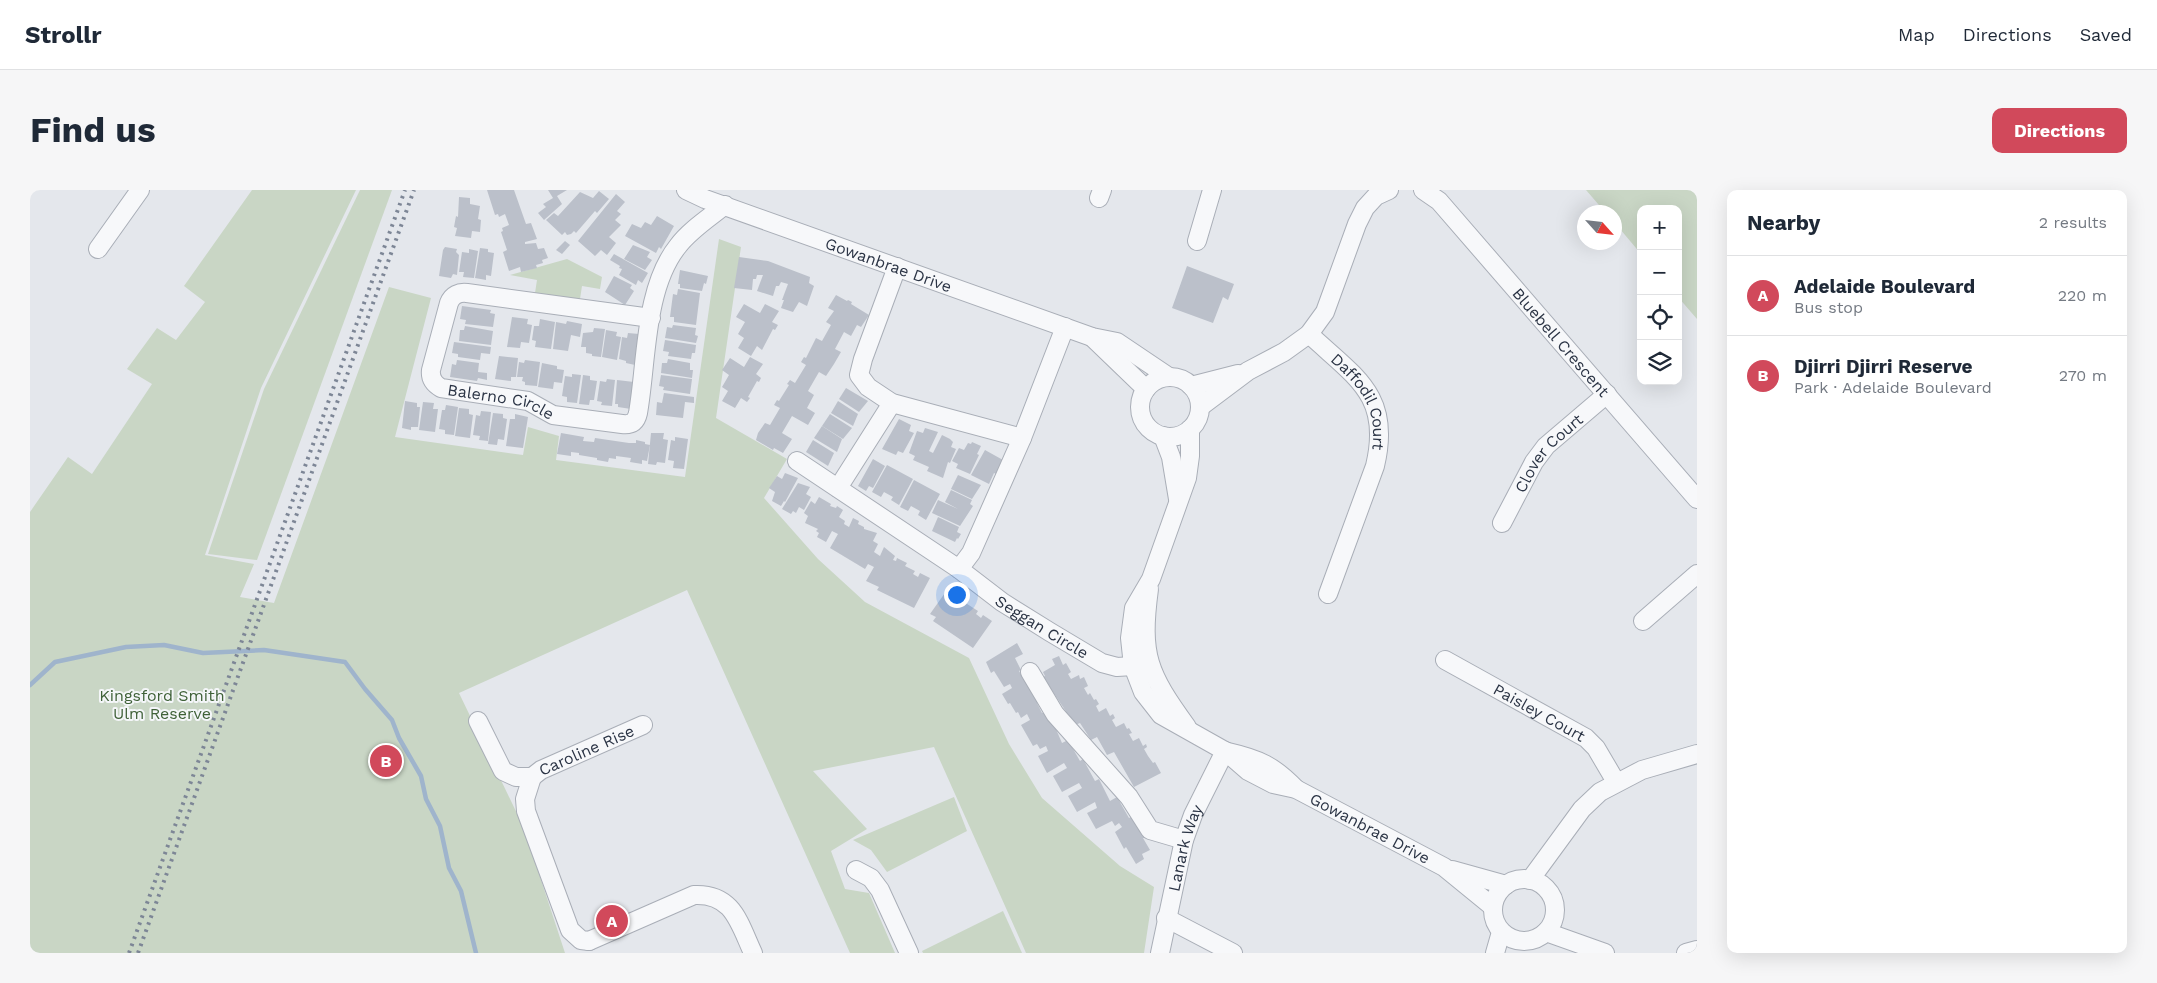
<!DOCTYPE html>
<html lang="en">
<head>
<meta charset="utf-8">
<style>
  :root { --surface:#fff; --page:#f6f6f7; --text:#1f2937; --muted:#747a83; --line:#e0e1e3; --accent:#d1495b }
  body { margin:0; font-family:"Work Sans",sans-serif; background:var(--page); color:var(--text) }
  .controls { position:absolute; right:15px; top:15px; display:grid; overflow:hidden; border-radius:10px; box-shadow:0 5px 20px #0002 }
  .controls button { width:45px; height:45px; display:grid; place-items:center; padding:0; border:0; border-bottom:1px solid var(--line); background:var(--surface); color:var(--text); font:25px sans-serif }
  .compass { position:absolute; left:1547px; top:15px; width:45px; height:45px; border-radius:50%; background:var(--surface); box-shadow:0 5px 20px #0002; rotate:117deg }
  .you { position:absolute; left:926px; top:404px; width:18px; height:18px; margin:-12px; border:4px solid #fff; border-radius:50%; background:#1a73e8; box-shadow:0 0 0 8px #1a73e833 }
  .badge { display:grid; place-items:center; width:32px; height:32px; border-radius:50%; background:var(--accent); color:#fff; font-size:16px; font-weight:700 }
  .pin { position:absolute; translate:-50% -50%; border:2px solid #fff; box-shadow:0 1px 5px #0006 }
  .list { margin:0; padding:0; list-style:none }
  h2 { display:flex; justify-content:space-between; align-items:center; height:65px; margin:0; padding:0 20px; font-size:21px }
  h2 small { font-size:16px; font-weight:400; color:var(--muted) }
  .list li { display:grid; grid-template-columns:32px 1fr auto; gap:15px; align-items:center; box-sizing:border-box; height:80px; padding:0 20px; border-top:1px solid var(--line) }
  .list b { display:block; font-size:19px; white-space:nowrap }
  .list p { margin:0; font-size:16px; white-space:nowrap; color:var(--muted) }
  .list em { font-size:16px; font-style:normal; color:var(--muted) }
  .icon { flex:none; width:28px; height:28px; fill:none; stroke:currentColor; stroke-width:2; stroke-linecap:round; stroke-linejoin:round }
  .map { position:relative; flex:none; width:1667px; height:763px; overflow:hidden; border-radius:10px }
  header { display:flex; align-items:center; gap:30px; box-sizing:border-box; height:70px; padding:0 25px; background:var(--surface); border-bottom:1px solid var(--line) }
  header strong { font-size:24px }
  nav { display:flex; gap:28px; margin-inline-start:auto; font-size:18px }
  .intro { display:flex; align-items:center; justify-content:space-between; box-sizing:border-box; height:120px; padding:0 30px }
  h1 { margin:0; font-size:35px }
  .button { padding:12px 22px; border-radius:10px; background:var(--accent); color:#fff; font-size:18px; font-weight:700 }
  main { display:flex; gap:30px; padding:0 30px }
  aside { flex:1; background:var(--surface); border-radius:10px; box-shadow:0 5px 20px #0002 }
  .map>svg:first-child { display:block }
  .green { fill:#c9d6c5 }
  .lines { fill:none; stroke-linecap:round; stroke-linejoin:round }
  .stream { stroke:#9fb4cc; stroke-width:4.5 }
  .building { fill:#bbc0ca }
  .minor-casing { stroke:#a9aeb7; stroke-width:20 }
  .minor { stroke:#f7f8fa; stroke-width:18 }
  .rail { stroke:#7d8696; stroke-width:4; stroke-dasharray:2.5 5; stroke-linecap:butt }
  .labels { text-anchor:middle; stroke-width:4; stroke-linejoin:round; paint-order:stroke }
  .street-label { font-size:16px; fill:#2b3445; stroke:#f4f6f9 }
  .park-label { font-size:16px; fill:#3f6138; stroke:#f4f6f9 }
</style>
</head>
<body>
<header>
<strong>Strollr</strong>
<nav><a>Map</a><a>Directions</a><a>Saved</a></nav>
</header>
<div class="intro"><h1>Find us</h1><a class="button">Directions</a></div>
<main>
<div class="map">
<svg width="1667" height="763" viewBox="0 0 1667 763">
  <rect width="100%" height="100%" fill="#e4e7ec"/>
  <!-- green -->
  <g class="green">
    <path d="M222 0H326L231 198 175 365 224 374 210 407 244 413 359 97 401 108 365 247 493 265 498 237 529 246 526 270 655 287 689 49 711 57 686 228 757 269 734 308 788 369 835 412 939 468 979 554 1012 608 1090 676 1124 697 1114 763H996L904 557 783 581 837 639 801 661 815 699 839 703 865 763H820L657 400 429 503 494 638 535 763H0V322L38 267 62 284 122 194 97 179 127 138 146 150 175 112 154 96Z"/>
    <path d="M330 0H362L227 370 178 364 234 199Z"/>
    <path d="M1556 0H1667V129L1648 107V19H1611V64L1585 33 1584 22H1575Z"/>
    <path d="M537 69 572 87 570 99 552 96 550 109 505 103 507 90 480 85Z"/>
    <path d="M924 607 937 641 857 682 841 660 823 650Z"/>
    <path d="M973 721 992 763H893L892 761Z"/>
  </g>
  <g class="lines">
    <!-- stream -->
    <path class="stream" d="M0 495 25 472 96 457 134 455 173 463 234 460 315 472 335 499 362 530 369 548 391 586 396 609 410 636 419 678 431 701 446 763"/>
  </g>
  <!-- building -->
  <g class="building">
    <path d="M457 0H484L496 34 501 33 507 49 495 52V54L506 53 508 59 514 58 518 68 512 70 513 73 506 75 507 78 491 82 490 77 479 81 473 62 477 60 471 42 473 41 472 38 479 35 475 24 469 27 468 24 465 25Z"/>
    <path d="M518 0H537L527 6 532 14 514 30 508 23 516 17 513 14 523 8Z"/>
    <path d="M569 1 579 9 567 23 565 21 546 43 544 41 541 44 537 45 535 42 532 45 516 30 524 23 528 26 550 2 563 8Z"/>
    <path d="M586 4 595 12 587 21 591 24 585 30 591 35 579 47 586 53 577 65 571 60 565 66 548 51Z"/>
    <path d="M429 7 440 8V14L450 16 448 29 451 30 450 42 442 41 441 48 425 46 427 38 424 37 426 26 428 27Z"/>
    <path d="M627 26 644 36 631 59 629 57 626 63 595 46 602 34 611 38 615 32 621 35Z"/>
    <path d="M535 51 540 55 532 64 526 60Z"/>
    <path d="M603 55 620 62 617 67 622 70 615 80 594 69Z"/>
    <path d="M415 57 427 59 426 62 429 65 427 85 423 84 421 88 409 86 413 60Z"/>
    <path d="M450 58 458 59V62L464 63 461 86 456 85V90L445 88Z"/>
    <path d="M439 59 448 61 444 88 433 87 434 82H429L432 62 439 63Z"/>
    <path d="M584 64 618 83 612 93 608 90 606 95 589 85 592 79 589 78 590 76 580 70Z"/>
    <path d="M709 67 738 71 780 87 779 93 784 96 777 116 769 112 763 122 751 118 754 110H752L758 94 751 92 749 96H746L743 106 727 101 733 85H727L726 89H723L722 100 704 98Z"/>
    <path d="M1157 76 1204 94 1198 110 1193 107 1183 133 1142 118Z"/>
    <path d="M650 80 678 86 676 94 674 93 672 101 650 98V94H648Z"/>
    <path d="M584 86 602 95 600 98 604 101 595 115 575 102Z"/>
    <path d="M648 99 670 103 666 135 644 132V127H640L643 104 647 105Z"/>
    <path d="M806 105 817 111 818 110 822 112 821 114 839 125 831 137 827 135 821 146 814 142 805 159 811 162 804 174 796 186 789 182 778 201 784 205 777 218 785 223 778 235 762 226 752 243 762 249 753 263 744 258 743 260 726 250 728 243 735 233 740 235 750 218 744 215 747 210 749 211 759 195 757 194 760 190 765 193 776 175 771 172 774 167 776 168 786 148 792 151 801 135 796 132 804 121 798 118Z"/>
    <path d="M714 114 730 123 735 114 749 121 742 132 748 135 745 140 743 139 732 160 727 156 721 166 708 158 714 148 708 144 715 132 706 127Z"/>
    <path d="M432 116 461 120 460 123 465 124 463 137 435 134 436 130 430 129Z"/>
    <path d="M482 127 498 129 497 134 502 135 499 153 491 152 490 158 477 157Z"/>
    <path d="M510 129 525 132 521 159 505 157 506 151 502 150 504 136H509Z"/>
    <path d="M537 131 552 134 550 147 541 145 538 161 523 159 526 132 536 134Z"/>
    <path d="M643 135 666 138 665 145 668 146 666 153 635 148 637 137 642 138Z"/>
    <path d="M435 136 463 141 461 155 429 151 430 140H434Z"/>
    <path d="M564 138 575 139 571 167 562 166V164L556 163V157H551L553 143 563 142Z"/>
    <path d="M576 140 587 142 586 146 591 147 587 170 572 167Z"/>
    <path d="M598 143 609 144 605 175 596 173V171L589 169 592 147 597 148Z"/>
    <path d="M635 150 666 155 665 163H662L661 169 638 166 639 162 633 161Z"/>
    <path d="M424 152 461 157 460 164 451 163 450 170 428 167V164L422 163Z"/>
    <path d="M469 166 488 168 486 187H481V191L465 189Z"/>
    <path d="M720 167 733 174 726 184 731 188 729 192 727 191 718 207 720 208 717 212 711 208 705 218 692 211 698 201 692 197 699 185 692 180 700 168 714 177Z"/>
    <path d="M638 169 660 173V180H663L662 188 631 183 632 173H637Z"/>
    <path d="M427 170 449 173 448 182 457 183V190L448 188 447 191 420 187 422 174 426 175Z"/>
    <path d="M495 170 510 172 507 196 495 195V192L492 191 493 187H487L489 172 494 173Z"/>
    <path d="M512 173 527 176V179L534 180 532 193 524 192 523 199 508 197Z"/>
    <path d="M542 184 551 185 547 213 537 212V207L532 206 535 186 542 187Z"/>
    <path d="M553 185 560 186V190L567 191 564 210H560L559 215 549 214Z"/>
    <path d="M631 185 662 189 660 204 633 200 634 197 629 196Z"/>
    <path d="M577 189 585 190 582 216 571 215 572 212 567 211 570 191 576 192Z"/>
    <path d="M587 190 604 192 601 219 588 217V214H585Z"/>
    <path d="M816 198 838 211 829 222 809 209Z"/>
    <path d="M634 203 664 207V213L655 212 653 228 626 225 627 212 632 213Z"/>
    <path d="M375 211 387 213V217H390L388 237H381V240L372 238Z"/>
    <path d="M808 211 828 224 823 236 801 223Z"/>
    <path d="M393 212 404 213 403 219H408L405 242 389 240Z"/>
    <path d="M416 215 428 217 424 245 415 244V240L409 239 412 220H415Z"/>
    <path d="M429 218 439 219V224L443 225 440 248 425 246Z"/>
    <path d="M451 221 461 222 458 251 449 250 450 246 443 245 446 225 450 226Z"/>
    <path d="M463 223 473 224V228L477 229 474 250 468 249 467 255 458 254Z"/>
    <path d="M485 224 498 227 493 258 476 256 480 229H485Z"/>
    <path d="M800 224 822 238 813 249 792 236Z"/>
    <path d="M869 229 881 235 879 241 884 243 873 263 868 261 866 265 852 259Z"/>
    <path d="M792 236 812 249 807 262 784 248Z"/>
    <path d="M895 238 908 242 899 261 903 263 912 245 920 249 923 252 921 257 926 259 920 273 918 272 913 288 897 281 899 277 883 270 885 266 879 263 887 241 893 243Z"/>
    <path d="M531 243 554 247 553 251 564 252 565 248 599 253H606V250L615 252V254L620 255 617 271 612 270V274L600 272 601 268 586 266V269L579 268 578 272 567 270V268L549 265V263L541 262V266L527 264Z"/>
    <path d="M621 243H634L633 249 638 250 635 273 627 272 626 275 618 274Z"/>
    <path d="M645 247 658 249 654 279 643 278 644 271 638 270 641 250 645 251Z"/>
    <path d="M783 250 804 263 798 276 776 262Z"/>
    <path d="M942 252 951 256 947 264 949 265 940 284 926 278 928 274 922 271 929 258 934 260 938 253 941 254Z"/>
    <path d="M955 260 973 270 966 284 964 283 959 294 941 285Z"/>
    <path d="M843 269 855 276 843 298 839 296 836 301 828 296Z"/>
    <path d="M857 275 883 289 869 315 861 310 863 307 854 302 851 307 842 302Z"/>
    <path d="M755 283 768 288 755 312 754 311 751 316 742 311 745 302 739 298 747 286 752 289Z"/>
    <path d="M928 285 951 295 942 309 921 299Z"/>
    <path d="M884 290 910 304 896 330 888 325 890 321 881 316 878 321 870 317Z"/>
    <path d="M768 293 780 297 776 304 781 307 774 320 769 317 766 323 763 321 761 324 752 319Z"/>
    <path d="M921 300 942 310 940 314 943 316 930 336 902 323 908 310 928 319 915 312Z"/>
    <path d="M789 307 801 314 800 316 806 318 807 316 813 320 809 327 815 331 814 334 819 337 823 328 829 331 828 334 834 337V339L847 343 843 351 848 354 844 362 850 366 854 357 865 366 863 370 866 371 867 368 877 373 875 376 885 381 883 384 888 387 890 383 900 388 884 418 847 400 849 397 836 391 844 377 838 374 835 379 800 358 808 344 802 341 796 352 787 347 789 343 786 341 788 339 775 333 778 326 774 323 781 311 785 314Z"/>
    <path d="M908 327 929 337 927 342 931 344 928 349 927 348 925 352 902 341Z"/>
    <path d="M917 400 925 407 924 410 926 411 929 413 931 410 948 421 946 424 951 428 953 425 962 431 943 458 903 431 906 427 900 424Z"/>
    <path d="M987 453 993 464 985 468 991 480 989 481 1008 512 1007 513 1012 523 1015 522 1020 531 1022 530 1032 553 1038 550 1050 571 1053 569 1065 591 1069 589 1080 611 1087 607 1099 628 1101 627 1108 637 1110 636 1116 648H1113L1120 660 1112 664 1114 669 1106 674 1096 657 1094 659 1085 642 1092 637 1089 633 1085 636 1082 631 1066 639 1057 623 1067 618 1065 612 1047 622 1038 606 1052 598 1049 593 1032 602 1023 586 1037 578 1034 573 1017 583 1008 566 1018 561 1016 556 1010 559 1007 554 1003 556 991 535 1000 530 997 524 991 528 988 522 986 523 980 513 978 514 972 504 982 498 980 494 974 497 964 481 961 483 956 472Z"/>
    <path d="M1029 466 1033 475 1036 473 1041 482 1038 484 1041 489 1049 485 1050 489 1054 487 1058 496 1054 498 1058 505 1060 503 1064 510 1066 509 1069 514 1066 516 1069 522 1076 518 1080 526 1083 524 1085 528 1082 530 1086 537 1094 533 1097 539 1099 538 1102 543 1099 544 1103 551 1109 548 1113 556 1116 554 1117 557 1114 559 1118 566 1123 573 1125 572 1131 583 1104 597 1084 562 1077 565 1067 547 1061 550 1050 533 1045 535 1013 487 1015 486 1013 482 1025 475 1022 469Z"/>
  </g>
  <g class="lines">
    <!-- minor casing -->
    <g class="minor-casing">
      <g id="minor">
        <path id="s1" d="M656 0 675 9 1062 147 1087 152 1139 187"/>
        <path id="s2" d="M1393 0 1409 11 1667 309"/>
        <path d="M1069 8 1072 0"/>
        <path d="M1167 51 1182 0"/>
        <path d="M68 59 110 0"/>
        <path d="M867 77 833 169 829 185 838 197 862 213 992 248"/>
        <path id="s3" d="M621 128 437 103C429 102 422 105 419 113L401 180C400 188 404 194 411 198L498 211 523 225 592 234C601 235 606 232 608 223 617 172 614 98 648 56 660 40 679 28 695 15"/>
        <path id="s4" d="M1279 144C1325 187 1362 205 1345 276L1298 404"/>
        <path d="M1062 147 1116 199"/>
        <circle cx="1140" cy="217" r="30"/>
        <path d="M1161 196 1208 184"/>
        <path d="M1170 217 1218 181 1254 162 1279 144 1295 122 1327 34 1335 18 1346 6 1359 0"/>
        <path id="s5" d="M1160 239V266L1157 288 1121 389 1104 418 1100 448 1103 476 1113 502 1131 525 1195 561 1218 581 1243 594 1266 599 1414 677 1463 717"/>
        <path d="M1133 246 1141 267 1148 309"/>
        <path id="s6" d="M767 271 929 379 972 412 1020 442 1072 473 1087 477 1103 476"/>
        <path d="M808 298 862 213"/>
        <path id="s7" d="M1472 333 1504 272 1516 256 1577 204"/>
        <path d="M929 379 941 363 992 248 1035 137"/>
        <path d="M1119 399C1110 466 1118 483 1157 537"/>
        <path d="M1613 431 1667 384"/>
        <path id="s8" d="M1415 470 1556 548 1566 558 1586 592"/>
        <path d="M1000 482 1025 524 1099 607 1120 640 1154 650"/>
        <path d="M448 531 473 581 486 587H502L495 609 496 621 540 740 551 750 559 751"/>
        <path d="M1198 562C1229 569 1244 576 1266 599"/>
        <path id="s9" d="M502 587 511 580 613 535"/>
        <path d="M826 680 841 688 850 700 879 763"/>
        <path d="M1422 680 1476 695"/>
        <circle cx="1494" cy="720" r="31"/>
        <path d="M1500 690 1552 619 1570 602 1612 580 1667 564"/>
        <path d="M1136 728 1203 763"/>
        <path d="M1516 742 1575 763"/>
        <path d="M559 751 664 705C703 703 709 733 723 763"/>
        <path id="s10" d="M1130 763 1154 650 1163 625 1195 561"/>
        <path d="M1465 763 1471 742"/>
        <path d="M1656 763 1667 760"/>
      </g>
    </g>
    <!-- minor -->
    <use href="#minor" class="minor"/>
    <!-- rail -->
    <g class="rail">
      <path d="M99 763 375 0"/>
      <path d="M108 763 384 0"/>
    </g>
  </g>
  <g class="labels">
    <!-- street labels -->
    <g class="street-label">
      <text dy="6" stroke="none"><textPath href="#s1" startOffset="216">Gowanbrae Drive</textPath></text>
      <text dy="6" stroke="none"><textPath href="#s2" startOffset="206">Bluebell Crescent</textPath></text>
      <text dy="6" stroke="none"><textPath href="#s3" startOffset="361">Balerno Circle</textPath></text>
      <text dy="6" stroke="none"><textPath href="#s4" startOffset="88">Daffodil Court</textPath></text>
      <text dy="6" stroke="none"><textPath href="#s7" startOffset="85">Clover Court</textPath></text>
      <text dy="6" stroke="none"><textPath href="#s6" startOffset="296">Seggan Circle</textPath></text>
      <text dy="6" stroke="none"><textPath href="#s8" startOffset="108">Paisley Court</textPath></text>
      <text dy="6" stroke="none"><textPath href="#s9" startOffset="61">Caroline Rise</textPath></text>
      <text dy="6" stroke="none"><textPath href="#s5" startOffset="545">Gowanbrae Drive</textPath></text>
      <text dy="6" stroke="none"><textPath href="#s10" startOffset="108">Lanark Way</textPath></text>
    </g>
    <!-- park labels -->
    <g class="park-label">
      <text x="132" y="511">Kingsford Smith<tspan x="132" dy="18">Ulm Reserve</tspan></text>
    </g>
  </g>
</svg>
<div class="controls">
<button>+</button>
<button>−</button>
<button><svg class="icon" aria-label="locate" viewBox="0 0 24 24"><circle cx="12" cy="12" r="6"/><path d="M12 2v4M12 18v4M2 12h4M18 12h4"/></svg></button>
<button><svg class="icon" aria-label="layers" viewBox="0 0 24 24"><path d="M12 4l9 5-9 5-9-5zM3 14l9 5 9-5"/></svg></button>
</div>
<svg class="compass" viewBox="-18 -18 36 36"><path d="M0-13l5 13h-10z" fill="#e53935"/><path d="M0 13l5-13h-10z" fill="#747a83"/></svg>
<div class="you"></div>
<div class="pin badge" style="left:582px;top:731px">A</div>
<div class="pin badge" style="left:356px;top:571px">B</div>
</div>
<aside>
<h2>Nearby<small>2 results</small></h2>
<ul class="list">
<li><span class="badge">A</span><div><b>Adelaide Boulevard</b><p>Bus stop</p></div><em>220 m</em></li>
<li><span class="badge">B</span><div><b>Djirri Djirri Reserve</b><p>Park · Adelaide Boulevard</p></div><em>270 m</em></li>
</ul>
</aside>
</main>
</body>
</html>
